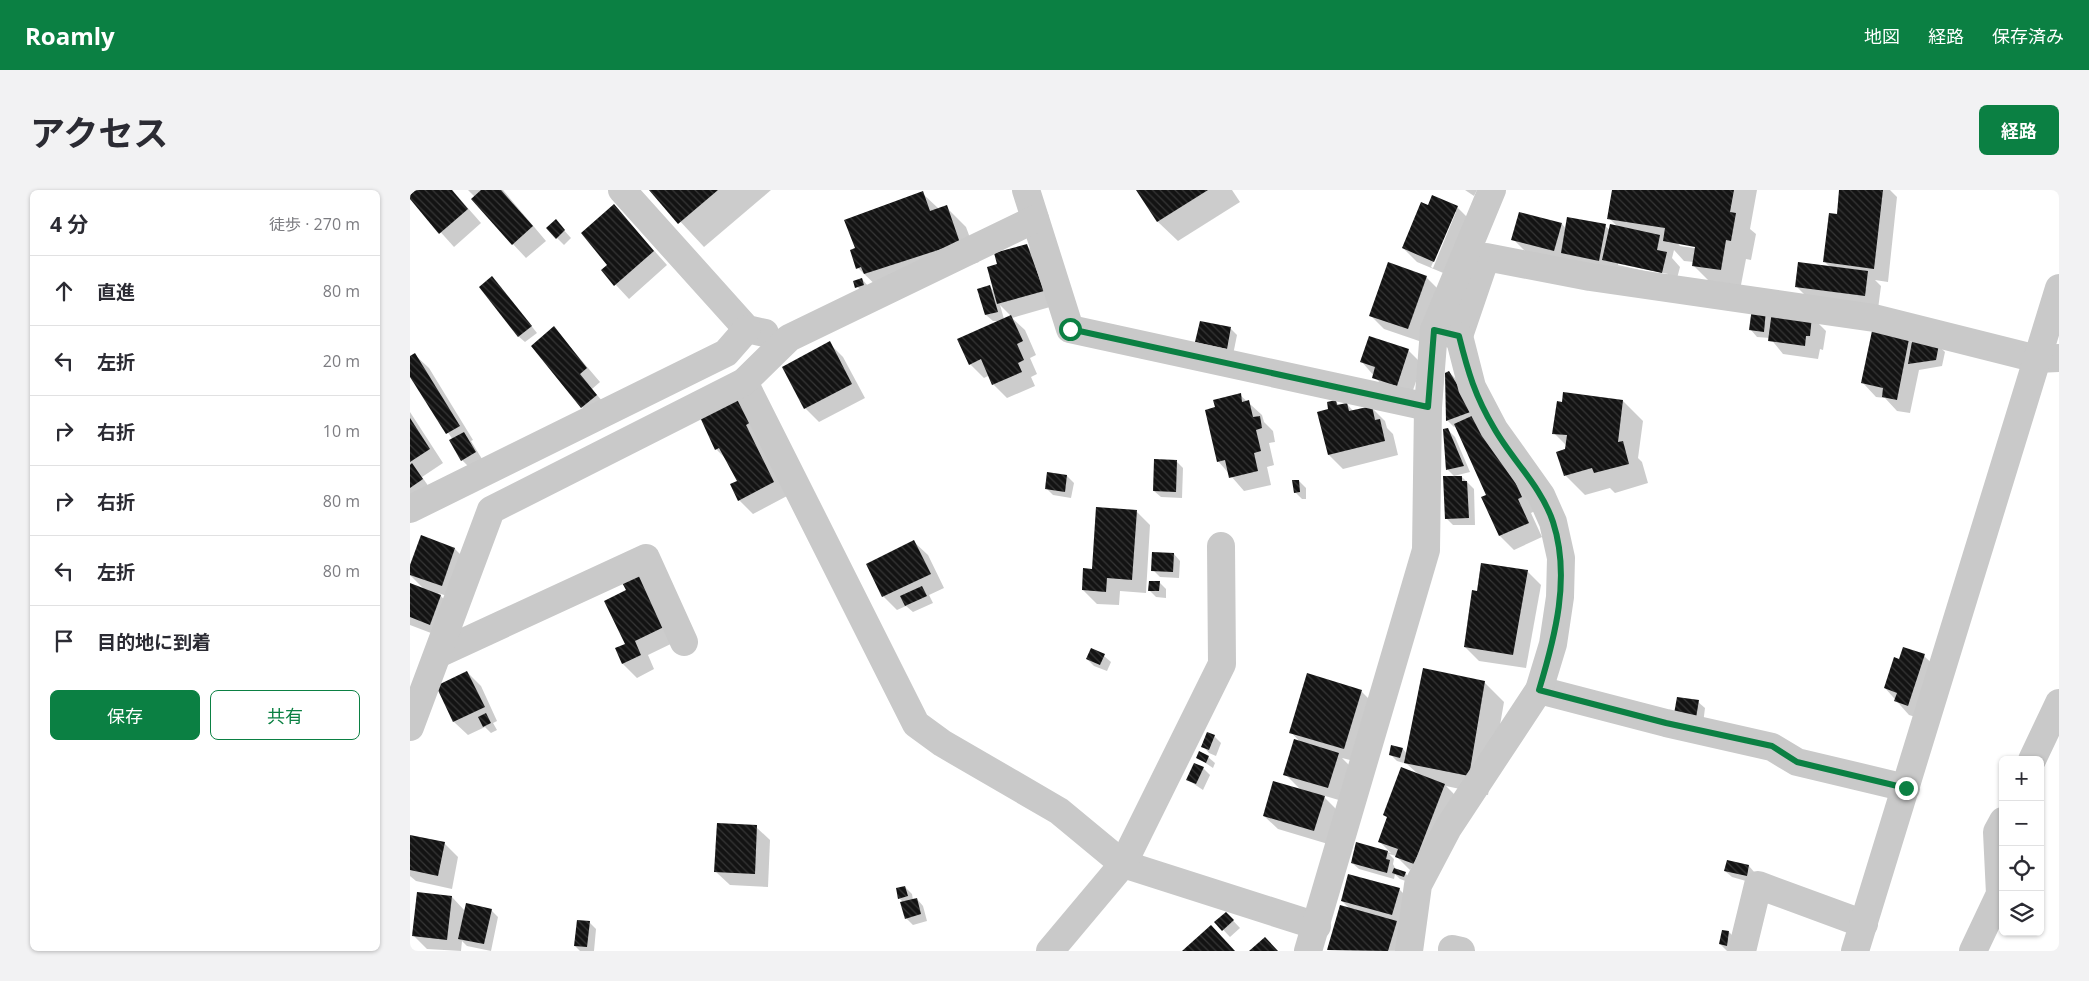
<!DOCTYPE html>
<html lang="ja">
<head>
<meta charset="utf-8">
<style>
  :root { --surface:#fff; --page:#f2f2f3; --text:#2b2b33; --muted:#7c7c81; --line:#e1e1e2; --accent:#0b8043 }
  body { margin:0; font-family:"Open Sans","Noto Sans JP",sans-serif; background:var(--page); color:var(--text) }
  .controls { position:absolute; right:15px; bottom:15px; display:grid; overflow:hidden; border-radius:8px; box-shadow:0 1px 4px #0004 }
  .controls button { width:45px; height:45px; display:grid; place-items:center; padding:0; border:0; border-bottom:1px solid var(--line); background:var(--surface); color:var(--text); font:25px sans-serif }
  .stop { position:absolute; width:15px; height:15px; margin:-11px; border:4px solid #0b8043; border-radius:50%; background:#fff }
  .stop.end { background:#0b8043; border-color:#fff; box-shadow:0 1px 5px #0008 }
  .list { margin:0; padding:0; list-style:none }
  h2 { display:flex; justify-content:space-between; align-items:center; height:65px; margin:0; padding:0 20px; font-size:21px }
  h2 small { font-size:16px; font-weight:400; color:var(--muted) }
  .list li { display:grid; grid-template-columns:32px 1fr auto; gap:15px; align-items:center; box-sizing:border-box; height:70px; padding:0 20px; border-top:1px solid var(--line) }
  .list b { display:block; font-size:19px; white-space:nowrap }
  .list em { font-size:16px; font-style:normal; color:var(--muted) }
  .actions { display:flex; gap:10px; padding:15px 20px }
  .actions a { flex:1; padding:11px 0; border:1px solid var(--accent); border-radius:8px; text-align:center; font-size:18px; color:var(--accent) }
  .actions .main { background:var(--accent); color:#fff }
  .icon { flex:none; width:28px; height:28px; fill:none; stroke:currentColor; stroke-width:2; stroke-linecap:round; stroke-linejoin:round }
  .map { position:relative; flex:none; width:1649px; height:761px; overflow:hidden; border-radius:8px }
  header { display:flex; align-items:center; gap:30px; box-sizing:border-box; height:70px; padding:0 25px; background:var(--accent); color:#fff }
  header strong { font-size:24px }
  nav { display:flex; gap:28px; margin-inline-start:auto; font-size:18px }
  .intro { display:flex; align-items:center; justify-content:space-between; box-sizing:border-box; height:120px; padding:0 30px }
  h1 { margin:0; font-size:35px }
  .button { padding:12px 22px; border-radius:8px; background:var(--accent); color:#fff; font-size:18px; font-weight:700 }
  main { display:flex; gap:30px; padding:0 30px }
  aside { flex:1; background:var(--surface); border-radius:8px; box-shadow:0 1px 4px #0004 }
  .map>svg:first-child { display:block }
  .shadow { fill:#0003; fill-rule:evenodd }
  .building { fill:url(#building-back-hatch) }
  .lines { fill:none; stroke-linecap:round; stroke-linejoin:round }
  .minor { stroke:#c9c9c9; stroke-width:28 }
  .route { stroke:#0b8043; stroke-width:6 }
</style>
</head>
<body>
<header>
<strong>Roamly</strong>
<nav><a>地図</a><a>経路</a><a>保存済み</a></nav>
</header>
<div class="intro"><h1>アクセス</h1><a class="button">経路</a></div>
<main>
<aside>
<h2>4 分<small>徒歩 · 270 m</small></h2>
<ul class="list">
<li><svg class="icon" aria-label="ahead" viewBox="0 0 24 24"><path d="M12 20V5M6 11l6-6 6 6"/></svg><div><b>直進</b></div><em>80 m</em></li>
<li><svg class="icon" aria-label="left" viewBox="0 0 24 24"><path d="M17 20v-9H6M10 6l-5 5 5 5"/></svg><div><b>左折</b></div><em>20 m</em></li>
<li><svg class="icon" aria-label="right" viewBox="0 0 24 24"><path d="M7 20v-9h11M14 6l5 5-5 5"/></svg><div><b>右折</b></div><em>10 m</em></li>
<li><svg class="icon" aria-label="right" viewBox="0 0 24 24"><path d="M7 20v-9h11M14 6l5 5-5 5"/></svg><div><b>右折</b></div><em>80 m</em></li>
<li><svg class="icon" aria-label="left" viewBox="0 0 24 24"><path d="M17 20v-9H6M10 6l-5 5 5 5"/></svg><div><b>左折</b></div><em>80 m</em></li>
<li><svg class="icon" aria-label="arrive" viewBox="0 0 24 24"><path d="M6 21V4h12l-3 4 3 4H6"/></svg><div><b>目的地に到着</b></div></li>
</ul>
<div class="actions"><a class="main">保存</a><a>共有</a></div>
</aside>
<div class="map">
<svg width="1649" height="761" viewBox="0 0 1649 761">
  <defs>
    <pattern id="building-back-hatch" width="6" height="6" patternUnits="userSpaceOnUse" patternTransform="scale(1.25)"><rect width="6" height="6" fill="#131313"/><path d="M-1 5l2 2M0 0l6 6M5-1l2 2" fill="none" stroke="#363636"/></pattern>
  </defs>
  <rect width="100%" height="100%" fill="#fff"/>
  <!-- shadow -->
  <g class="shadow">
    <path d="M8 0H42L71 33 44 57 0 8Z"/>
    <path d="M58 0H93L136 51 116 68 62 10 65 7Z"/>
    <path d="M241 0H361L294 57Z"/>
    <path d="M728 0H822L830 12 768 51 748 32Z"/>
    <path d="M1055 0H1067L1064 6Z"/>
    <path d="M1203 0H1347L1340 39 1346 44 1341 70 1336 69 1330 100 1303 95 1283 75 1284 72 1274 71 1264 60 1262 68 1270 77 1265 96 1117 63 1103 49 1152 34 1156 39 1195 36 1200 40 1208 37 1199 28ZM1267 52 1291 57V59L1270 56ZM1208 73 1258 84V86L1208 75Z"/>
    <path d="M1431 0H1480L1487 7 1478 92 1465 90 1471 96 1468 119 1400 110 1386 96 1420 77 1415 72 1428 25Z"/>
    <path d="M512 3 529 19 536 17 556 37 569 72 475 104 448 78 446 59Z"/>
    <path d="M204 16 257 75 219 109 193 81 199 75Z"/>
    <path d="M1047 17 1061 31 1038 85 1007 72 993 58ZM1044 22H1046L1023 78 1021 77Z"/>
    <path d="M152 38 161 48 154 55 147 48Z"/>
    <path d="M616 55 630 69 647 115 602 128 615 140 626 165 620 168 627 184 621 187 625 196 597 208 583 194 580 185 574 188 560 174 590 131H583L576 125 579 96 585 102 589 75ZM590 115 601 126 594 129Z"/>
    <path d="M1016 87 1030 101 1012 152 974 139 960 125Z"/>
    <path d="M452 89 458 96 453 104 444 92Z"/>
    <path d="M89 95 127 143 115 152 108 146Z"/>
    <path d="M1343 120 1402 127 1416 141 1413 160 1410 159 1408 169 1373 164 1360 148 1347 147 1341 140Z"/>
    <path d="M144 138 190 192 182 199 193 212 178 224 172 217Z"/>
    <path d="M820 138 827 145 823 165 793 159 786 152Z"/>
    <path d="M1499 150 1503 154 1528 155 1535 162 1532 176 1509 180 1500 223 1487 221 1475 208 1466 207 1453 193Z"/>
    <path d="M419 153 433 167 455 208 409 232 395 218 373 177Z"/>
    <path d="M998 160 1012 174 1000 209 977 201 952 172Z"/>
    <path d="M5 165 19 178 63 250 61 251 72 269 59 277 52 270 43 250 0 185V168Z"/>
    <path d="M1039 182 1046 189 1125 321 1121 323 1132 347 1104 360 1090 346 1073 308 1078 305 1046 236 1044 237 1037 230Z"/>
    <path d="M830 205 852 225 854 232 863 241 865 252 859 253 864 275 857 277 861 295 834 301 808 271 807 218Z"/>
    <path d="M328 209 377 306 343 324 329 310 328 292 317 270 306 259Z"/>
    <path d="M925 211 930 216 937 214 944 222 961 217 975 231 977 238 983 244 988 265 933 279 919 265 920 220Z"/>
    <path d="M1213 211 1233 231 1228 268 1232 272 1238 293 1205 303 1200 298 1175 305 1155 285 1157 256 1144 243Z"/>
    <path d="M0 222 33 273 12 287 19 297 0 306Z"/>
    <path d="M1038 240 1045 247 1060 282 1044 286 1037 279Z"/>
    <path d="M766 271 773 278 772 308 751 307 744 301Z"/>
    <path d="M657 286 664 293 661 308 643 305 636 298Z"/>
    <path d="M1052 287 1064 299 1065 335H1043L1036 328Z"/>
    <path d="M889 291 896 298V309H892L885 302Z"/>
    <path d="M726 321 740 335 736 403 710 401 709 415 687 414 673 400 683 380Z"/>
    <path d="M12 346 45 359 59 373 46 409 28 403 44 420 34 448 0 435V395L15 400 0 385V379Z"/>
    <path d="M504 352 518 365 534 398 519 405 523 413 503 422 496 416 487 420 473 406Z"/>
    <path d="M764 364 770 371 769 388 750 387 743 380Z"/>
    <path d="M1117 381 1131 395 1116 478 1069 471 1055 457 1069 402Z"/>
    <path d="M749 392 756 399V408L746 407 739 400Z"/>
    <path d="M217 401 269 450 238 465 244 479 227 488 213 474 206 459 216 454Z"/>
    <path d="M694 466 701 472 697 481 684 476 677 469Z"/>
    <path d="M1514 466 1528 479 1512 529 1499 525 1475 498Z"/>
    <path d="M57 482 71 496 87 531 83 533 87 540 81 543 75 537 58 545 44 532 28 496Z"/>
    <path d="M1074 492 1094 512 1078 605 1036 596 1048 608 1000 680 986 666 979 664 984 669 983 674 986 680 995 683 1002 690 1001 693 990 689 985 684 984 689 949 679 942 673 947 653 981 663 969 651 978 628 974 625 1008 584 997 574 987 571 980 564 982 556 993 559 997 564Z"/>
    <path d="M951 501 965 515 948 572 932 568 942 578 932 611 912 605 928 621 918 654 868 639 854 626 891 600 875 584 891 553 881 542Z"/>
    <path d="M1288 512 1295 518 1293 534 1272 531Z"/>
    <path d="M804 546 811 553 806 566 799 563 793 556Z"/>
    <path d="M798 567 805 573 803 578 788 568Z"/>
    <path d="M793 578 800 585 793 600 778 590Z"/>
    <path d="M346 637 360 650 358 697 320 695 306 682Z"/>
    <path d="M0 646 34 653 48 667 42 699 6 691 0 686Z"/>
    <path d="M1339 676 1345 683 1343 693 1322 687 1315 681Z"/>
    <path d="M495 697 502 704 503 710 507 709 513 716 517 731 503 735 496 728 494 713 489 708Z"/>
    <path d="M989 699 1003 713 996 761 918 760 940 719 932 711Z"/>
    <path d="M42 707 55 721 81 720 88 727 81 761 57 756 52 751 51 761 17 759 3 745Z"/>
    <path d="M816 723 830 738 820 747 806 732Z"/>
    <path d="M179 732 186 739 184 761H170L165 756Z"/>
    <path d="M1319 742 1326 749 1324 761H1317L1310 754Z"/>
  </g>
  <!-- building -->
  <g class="building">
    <path d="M6 0H42L58 19 29 44 0 9V5Z"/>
    <path d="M71 0H91L123 36 102 55 61 9Z"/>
    <path d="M239 0H308L268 34Z"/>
    <path d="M726 0H798L747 32Z"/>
    <path d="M1202 0H1324L1320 22 1326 23 1321 51 1316 50 1311 80 1282 76 1285 57 1253 51 1255 38 1197 29Z"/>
    <path d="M1429 0H1473L1464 79 1413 72 1419 23 1427 24Z"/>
    <path d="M513 1 520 21 537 15 550 53 454 84 451 77 446 79 440 60 445 58 434 30Z"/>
    <path d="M1022 5 1048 16 1024 72 992 58 1011 12 1018 15Z"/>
    <path d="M204 14 244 61 204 96 191 80 197 75 171 43Z"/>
    <path d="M1109 22 1152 33 1144 61 1101 50Z"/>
    <path d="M1157 27 1196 34 1189 71 1151 63Z"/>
    <path d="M146 29 155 40 146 49 136 38Z"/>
    <path d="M1200 34 1250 45 1247 60 1257 62 1252 83 1192 70Z"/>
    <path d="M617 54 634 101 587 114 577 77 587 74 584 63Z"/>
    <path d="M978 72 1017 86 998 139 959 126Z"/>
    <path d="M1388 72 1458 81 1455 106 1385 97Z"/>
    <path d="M82 86 122 136 108 147 69 97Z"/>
    <path d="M452 88 454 95 445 98 443 91Z"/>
    <path d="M580 95 588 122 575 125 567 99Z"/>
    <path d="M1342 118 1356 120 1354 142 1339 140Z"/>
    <path d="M1362 121 1402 126 1400 146H1396L1395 156 1358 151Z"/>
    <path d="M601 125 613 151 607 154 614 170 608 173 612 182 582 195 571 169 559 175 547 149Z"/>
    <path d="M790 131 821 137 817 159 785 152Z"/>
    <path d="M144 136 177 178 170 184 187 205 171 218 121 156Z"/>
    <path d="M1462 141 1499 149 1487 210 1472 207 1473 198 1451 193Z"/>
    <path d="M959 146 999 159 987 196 962 188 965 177 950 172Z"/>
    <path d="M1503 146 1529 154 1526 170 1498 174Z"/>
    <path d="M420 151 442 194 394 219 372 177Z"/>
    <path d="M5 163 50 236 36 244 0 187V166Z"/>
    <path d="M1039 181 1063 221 1036 231 1035 183Z"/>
    <path d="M1153 202 1213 210 1208 252 1213 251 1219 274 1184 283 1182 278 1154 286 1146 262 1155 259 1157 245 1142 244 1147 211 1152 212Z"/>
    <path d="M831 203 832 212 839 210 843 227 850 226 852 238 846 240 851 261 844 263 848 281 819 288 815 270 807 272 795 220 805 217 803 210Z"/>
    <path d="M328 207 341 232 336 235 364 292 328 311 320 294 327 291 309 258 305 260 289 225Z"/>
    <path d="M926 210 927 215 937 213 939 221 962 216 965 230 970 229 975 251 918 265 907 222 918 219 917 212Z"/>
    <path d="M1066 224 1086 250 1112 307 1108 309 1119 333 1089 346 1071 307 1076 305 1044 234Z"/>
    <path d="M0 228 20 259 0 272Z"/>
    <path d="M1038 238 1054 276 1036 280 1033 239Z"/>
    <path d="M54 242 66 262 51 271 39 250Z"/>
    <path d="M744 269 767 270 766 302 743 301Z"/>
    <path d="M2 273 13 289 0 298V275Z"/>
    <path d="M637 282 657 285 655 302 635 299Z"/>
    <path d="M1033 286H1052V291H1057L1059 328 1035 329Z"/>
    <path d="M882 290H889L890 302 884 303Z"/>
    <path d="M686 317 727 320 722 390 697 388 696 402 672 400 673 378 682 379Z"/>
    <path d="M11 345 45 358 32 396 0 385V375Z"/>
    <path d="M504 350 521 384 472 407 456 374Z"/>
    <path d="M742 362 764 363 763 382 741 381Z"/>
    <path d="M1071 373 1118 380 1103 465 1054 457 1062 400 1067 401Z"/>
    <path d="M228 378 256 436 225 451 231 465 212 474 205 458 215 454 194 411 216 400 209 387Z"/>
    <path d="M739 391H750L749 401H738Z"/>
    <path d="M0 393 31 405 20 435 0 427Z"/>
    <path d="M512 396 517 406 495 416 490 406Z"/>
    <path d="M1493 457 1515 464 1498 516 1484 511 1487 503 1474 498 1484 467 1489 469Z"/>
    <path d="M681 458 695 464 690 475 676 469Z"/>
    <path d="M1013 478 1075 491 1059 586 994 573Z"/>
    <path d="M57 481 75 517 43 532 26 496Z"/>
    <path d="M897 483 952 500 934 559 879 543Z"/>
    <path d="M1267 507 1289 510 1286 528 1264 524Z"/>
    <path d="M76 523 81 533 73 537 68 527Z"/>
    <path d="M797 542 805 545 799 560 791 557Z"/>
    <path d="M884 549 929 563 918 598 873 585Z"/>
    <path d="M981 555 993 558 990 568 979 565Z"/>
    <path d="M789 561 799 566 796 573 786 568Z"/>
    <path d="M784 573 794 577 786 594 776 590Z"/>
    <path d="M991 577 1035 594 1004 674 985 667 988 659 968 652 977 627 973 625Z"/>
    <path d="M863 591 915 606 904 641 853 626Z"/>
    <path d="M307 633 347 635 345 684 304 682Z"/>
    <path d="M0 645 35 652 28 686 0 680Z"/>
    <path d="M946 652 978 661 976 669 980 670 977 683 941 673Z"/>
    <path d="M1317 670 1339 675 1337 686 1314 681Z"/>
    <path d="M984 678 996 682 994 687 982 683Z"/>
    <path d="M938 684 990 698 982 725 931 711Z"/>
    <path d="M495 696 498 706 488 709 486 698Z"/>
    <path d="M7 702 42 706 37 750 2 746Z"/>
    <path d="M507 708 511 724 495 729 490 712Z"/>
    <path d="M56 713 82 719 74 754 48 749Z"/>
    <path d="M930 715 987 731 978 761 917 760Z"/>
    <path d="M816 722 824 730 812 741 804 732Z"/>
    <path d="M167 730 180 731 177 757 164 756Z"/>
    <path d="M801 735 825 761H772Z"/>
    <path d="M1312 740 1319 741 1317 756 1309 754Z"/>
    <path d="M855 747 868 761H839Z"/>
  </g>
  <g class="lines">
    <!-- minor -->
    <g class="minor">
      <path d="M212 0 337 139 355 143"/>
      <path d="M616 0 660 139 1018 217"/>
      <path d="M1024 140 1049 146 1076 67 1180 87 1464 128 1627 169 1649 168"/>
      <path d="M334 192 506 534 532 553 649 621 713 674 907 736"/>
      <path d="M0 319 316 163 337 139"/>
      <path d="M28 464 236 368 274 452"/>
      <path d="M1129 500 1256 533 1362 557 1387 572 1496 598"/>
      <path d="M0 537 81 320 334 192 379 148 625 29"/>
      <path d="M1622 570 1649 513"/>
      <path d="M1042 759 1051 761"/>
      <path d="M640 761 713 674 812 474 811 356"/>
      <path d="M898 761 1016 360 1018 217 1024 140 1082 0"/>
      <path d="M999 761 1008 695 1038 638 1129 500 1143 454 1150 407 1151 368 1143 332 1131 305 1084 239 1062 197 1049 146"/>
      <path d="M1332 761 1348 695 1454 734"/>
      <path d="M1445 761 1649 98"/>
      <path d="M1563 761 1590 704 1587 642 1593 631"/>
    </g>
  </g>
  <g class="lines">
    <!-- route -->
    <path class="route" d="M660 139 1018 217 1024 140 1049 146C1058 182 1065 206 1084 238 1102 270 1131 296 1143 332 1161 387 1145 447 1129 500L1256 533 1362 556 1387 572 1496 598"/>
  </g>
</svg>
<div class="controls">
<button>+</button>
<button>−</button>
<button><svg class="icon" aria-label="locate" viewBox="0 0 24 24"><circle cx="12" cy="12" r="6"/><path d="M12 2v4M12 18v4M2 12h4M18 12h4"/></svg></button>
<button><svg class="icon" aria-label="layers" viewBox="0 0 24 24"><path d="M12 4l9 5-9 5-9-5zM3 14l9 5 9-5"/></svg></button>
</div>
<div class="stop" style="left:660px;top:139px"></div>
<div class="stop end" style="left:1496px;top:598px"></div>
</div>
</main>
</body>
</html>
